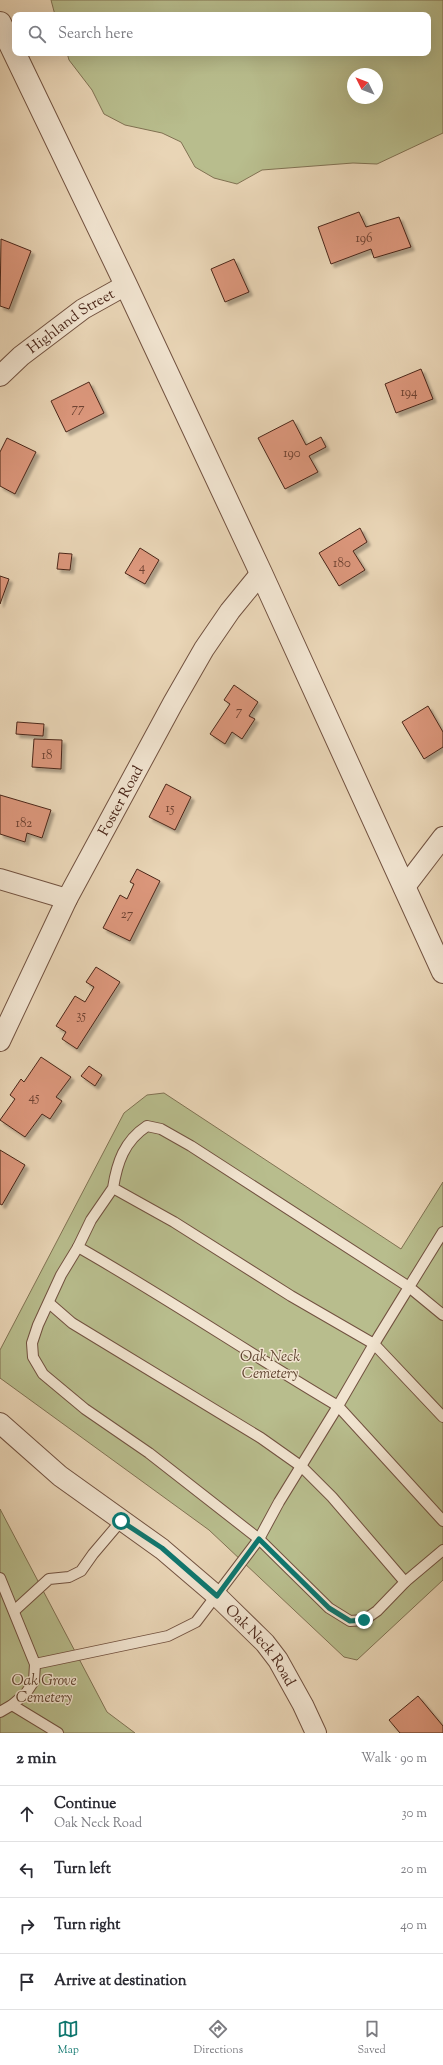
<!DOCTYPE html>
<html lang="en">
<head>
<meta charset="utf-8">
<style>
  :root { --surface:#fff; --page:#f7f7f7; --text:#2b2b33; --muted:#7c7c81; --line:#e1e1e2; --accent:#0f766e }
  body { margin:0; font-family:"Sorts Mill Goudy",serif; background:var(--page); color:var(--text) }
  .compass { position:absolute; left:347px; top:68px; width:36px; height:36px; border-radius:50%; background:var(--surface); box-shadow:0 4px 16px #0002; rotate:312deg }
  .stop { position:absolute; width:12px; height:12px; margin:-9px; border:3px solid #0f766e; border-radius:50%; background:#fff }
  .stop.end { background:#0f766e; border-color:#fff; box-shadow:0 1px 4px #0008 }
  .list { margin:0; padding:0; list-style:none }
  h2 { display:flex; justify-content:space-between; align-items:center; height:52px; margin:0; padding:0 16px; font-size:17px }
  h2 small { font-size:13px; font-weight:400; color:var(--muted) }
  .list li { display:grid; grid-template-columns:26px 1fr auto; gap:12px; align-items:center; box-sizing:border-box; height:56px; padding:0 16px; border-top:1px solid var(--line) }
  .list b { display:block; font-size:15px; white-space:nowrap }
  .list p { margin:0; font-size:13px; white-space:nowrap; color:var(--muted) }
  .list em { font-size:13px; font-style:normal; color:var(--muted) }
  .icon { flex:none; width:22px; height:22px; fill:none; stroke:currentColor; stroke-width:2; stroke-linecap:round; stroke-linejoin:round }
  .map { position:relative; flex:none; width:443px; height:1733px; overflow:hidden }
  .search { position:absolute; background:var(--surface); box-shadow:0 4px 16px #0002; left:12px; right:12px; top:12px; height:44px; display:flex; align-items:center; gap:10px; box-sizing:border-box; padding:0 14px; border-radius:8px; color:var(--muted); font-size:15px }
  .sheet { height:276px; background:var(--surface) }
  nav { display:flex; justify-content:space-around; align-items:center; box-sizing:border-box; height:56px; border-top:1px solid var(--line); background:var(--surface); font-size:11px; color:var(--muted) }
  nav a { display:grid; justify-items:center; gap:2px }
  nav .on { color:var(--accent) }
  .map>svg:first-child { display:block }
  .green { fill:#b8bd8d; stroke:#817253; fill-rule:evenodd }
  .building { fill:#dc977b; stroke:#4a2619; filter:url(#shadow) }
  .lines { fill:none; stroke-linecap:round; stroke-linejoin:round }
  .service-casing { stroke:#725240; stroke-width:12 }
  .minor-casing { stroke:#725240; stroke-width:22 }
  .tertiary-casing { stroke:#725240; stroke-width:24 }
  .service { stroke:#f1e4d0; stroke-width:10 }
  .minor { stroke:#f1e4d0; stroke-width:20 }
  .tertiary { stroke:#f1e4d0; stroke-width:22 }
  .route { stroke:#0f766e; stroke-width:5 }
  .labels { text-anchor:middle; stroke-width:3; stroke-linejoin:round; paint-order:stroke }
  .number-label { font-size:13px; fill:#6e4232 }
  .street-label { font-size:15px; fill:#4a2619; stroke:#f1e4d0 }
  .park-label { font-size:15px; font-style:italic; fill:#604430; stroke:#f1e4d0 }
</style>
</head>
<body>
<div class="map">
<svg width="443" height="1733" viewBox="0 0 443 1733">
  <defs>
    <filter id="shadow"><feDropShadow dx="3.5" dy="3.5" stdDeviation="1" flood-color="#0004"/></filter>
  </defs>
  <rect width="100%" height="100%" fill="#e9d5b6"/>
  <filter id="stains"><feTurbulence type="fractalNoise" baseFrequency=".005" numOctaves="4"/><feColorMatrix values="0 0 0 0 .2 0 0 0 0 .09 0 0 0 0 .02 0 0 0 .5 -.17"/></filter>
  <radialGradient id="worn" r=".72"><stop offset=".6" stop-color="#630" stop-opacity="0"/><stop offset="1" stop-color="#630" stop-opacity=".3"/></radialGradient>
  <!-- green -->
  <g class="green">
    <path d="M51 0H443V133L377 164 353 163 262 170 237 184 214 178 195 167 181 142 162 133 125 125 104 114 92 90 69 60 67 53H428V15H55ZM353 74H377V98H353Z"/>
    <path d="M164 1093 401 1249 443 1182V1580L357 1660 344 1657 209 1530 0 1378V1350L124 1113 147 1095Z"/>
    <path d="M0 1509 107 1712 135 1733H0Z"/>
  </g>
  <!-- building -->
  <g class="building">
    <path d="M359 212 366 227 399 217 411 247 374 258 371 249 331 264 318 227Z"/>
    <path d="M1 239 31 251 9 309 0 306Z"/>
    <path d="M234 259 249 292 225 302 211 269Z"/>
    <path d="M421 369 433 399 396 413 385 384Z"/>
    <path d="M89 382 104 413 66 432 51 401Z"/>
    <path d="M293 420 306 445 321 437 326 447 309 456 318 472 285 489 258 438Z"/>
    <path d="M7 438 36 452 15 494 0 486V452Z"/>
    <path d="M360 528 367 542 353 551 365 570 339 586 319 553Z"/>
    <path d="M140 548 159 560 145 584 125 573Z"/>
    <path d="M59 553 72 554 70 570 57 569Z"/>
    <path d="M0 576 9 579 0 604Z"/>
    <path d="M234 685 258 702 249 716 255 719 242 739 232 732 225 744 210 734 230 704 224 700Z"/>
    <path d="M428 706 443 732V747L424 759 402 722Z"/>
    <path d="M17 722 44 724 43 736 16 734Z"/>
    <path d="M34 739 62 740 61 769 32 767Z"/>
    <path d="M166 784 191 797 175 830 149 817Z"/>
    <path d="M0 795 51 810 42 838 27 833 25 842 0 834Z"/>
    <path d="M137 869 160 881 130 941 103 928 120 895 127 899 134 884 130 882Z"/>
    <path d="M96 967 120 982 77 1049 62 1039 66 1032 56 1026 75 996 85 1002 94 987 86 982Z"/>
    <path d="M41 1057 71 1077 56 1097 62 1101 50 1119 42 1114 25 1137 0 1120 15 1099 10 1095 21 1079 24 1082Z"/>
    <path d="M89 1066 102 1075 95 1086 81 1076Z"/>
    <path d="M0 1150 25 1165 2 1205 0 1204Z"/>
    <path d="M418 1696 443 1726V1733H400L389 1720Z"/>
  </g>
  <g class="lines">
    <!-- service casing -->
    <g class="service-casing">
      <g id="service">
        <path d="M443 1232 409 1287 443 1315"/>
        <path d="M78 1247 61 1275 38 1325 32 1343 33 1357 43 1374 85 1409 149 1453 259 1539 329 1608 350 1621 364 1620 377 1611 405 1582 443 1550"/>
        <path d="M49 1303 72 1323 261 1438 302 1467 332 1497 405 1582"/>
        <path d="M443 1417 374 1344 338 1406 443 1521"/>
        <path d="M0 1578 35 1664 34 1681 26 1693 12 1705 0 1712"/>
        <path d="M14 1611 49 1579 69 1577 81 1571 93 1554 121 1521"/>
        <path d="M35 1664 168 1636 196 1622 259 1539 279 1502 338 1406C250 1354 166 1297 78 1247L91 1220 113 1188 174 1222 291 1296 374 1344 409 1287 191 1146 161 1129 147 1126C124 1141 117 1163 113 1188"/>
        <path d="M12 1705 58 1733"/>
      </g>
    </g>
    <!-- minor casing -->
    <g class="minor-casing">
      <g id="minor">
        <path id="s1" d="M0 376 21 356 83 309 126 285"/>
        <path d="M0 879 67 899"/>
        <path d="M404 888 443 837"/>
        <path id="s2" d="M0 1041 67 899 173 703 204 649 230 611 261 573"/>
        <path id="s3" d="M0 1423 60 1476 162 1549 217 1596 265 1643 278 1660 303 1705 316 1733"/>
      </g>
    </g>
    <!-- tertiary casing -->
    <g class="tertiary-casing">
      <path id="tertiary" d="M0 23 126 285 261 573 443 972"/>
    </g>
    <!-- service -->
    <use href="#service" class="service"/>
    <!-- minor -->
    <use href="#minor" class="minor"/>
    <!-- tertiary -->
    <use href="#tertiary" class="tertiary"/>
  </g>
  <g class="lines">
    <!-- route -->
    <path class="route" d="M121 1521 162 1548 217 1596 259 1539 329 1608 350 1621 364 1620"/>
  </g>
  <g class="labels">
    <!-- number labels -->
    <g class="number-label">
      <text x="364" y="242">196</text>
      <text x="409" y="396">194</text>
      <text x="78" y="412">77</text>
      <text x="292" y="457">190</text>
      <text x="342" y="567">180</text>
      <text x="142" y="571">4</text>
      <text x="239" y="715">7</text>
      <text x="47" y="759">18</text>
      <text x="170" y="812">15</text>
      <text x="24" y="827">182</text>
      <text x="127" y="918">27</text>
      <text x="81" y="1019">35</text>
      <text x="34" y="1101">45</text>
    </g>
    <!-- street labels -->
    <g class="street-label">
      <text dy="5" stroke="none"><textPath href="#s1" startOffset="90">Highland Street</textPath></text>
      <text dy="5" stroke="none"><textPath href="#s2" startOffset="269">Foster Road</textPath></text>
      <text dy="5" stroke="none"><textPath href="#s3" startOffset="344">Oak Neck Road</textPath></text>
    </g>
    <!-- park labels -->
    <g class="park-label">
      <text x="270" y="1361">Oak Neck<tspan x="270" dy="17">Cemetery</tspan></text>
      <text x="44" y="1685">Oak Grove<tspan x="44" dy="17">Cemetery</tspan></text>
    </g>
  </g>
  <rect width="100%" height="100%" filter="url(#stains)"/>
  <rect width="100%" height="100%" fill="url(#worn)"/>
</svg>
<svg class="compass" viewBox="-18 -18 36 36"><path d="M0-13l5 13h-10z" fill="#e53935"/><path d="M0 13l5-13h-10z" fill="#7c7c81"/></svg>
<div class="stop" style="left:121px;top:1521px"></div>
<div class="stop end" style="left:364px;top:1620px"></div>
<div class="search"><svg class="icon" aria-label="search" viewBox="0 0 24 24"><circle cx="10" cy="10" r="6"/><path d="M15 15l6 6"/></svg>Search here</div>
</div>
<section class="sheet">
<h2>2 min<small>Walk · 90 m</small></h2>
<ul class="list">
<li><svg class="icon" aria-label="ahead" viewBox="0 0 24 24"><path d="M12 20V5M6 11l6-6 6 6"/></svg><div><b>Continue</b><p>Oak Neck Road</p></div><em>30 m</em></li>
<li><svg class="icon" aria-label="left" viewBox="0 0 24 24"><path d="M17 20v-9H6M10 6l-5 5 5 5"/></svg><div><b>Turn left</b></div><em>20 m</em></li>
<li><svg class="icon" aria-label="right" viewBox="0 0 24 24"><path d="M7 20v-9h11M14 6l5 5-5 5"/></svg><div><b>Turn right</b></div><em>40 m</em></li>
<li><svg class="icon" aria-label="arrive" viewBox="0 0 24 24"><path d="M6 21V4h12l-3 4 3 4H6"/></svg><div><b>Arrive at destination</b></div></li>
</ul>
</section>
<nav>
<a class="on"><svg class="icon" aria-label="map" viewBox="0 0 24 24"><path d="M3 6l6-2 6 2 6-2v14l-6 2-6-2-6 2zM9 4v14M15 6v14"/></svg>Map</a>
<a><svg class="icon" aria-label="directions" viewBox="0 0 24 24"><path d="M12 3l9 9-9 9-9-9zM9 14v-3h6M13 9l2 2-2 2"/></svg>Directions</a>
<a><svg class="icon" aria-label="saved" viewBox="0 0 24 24"><path d="M7 4h10v16l-5-4-5 4z"/></svg>Saved</a>
</nav>
</body>
</html>
